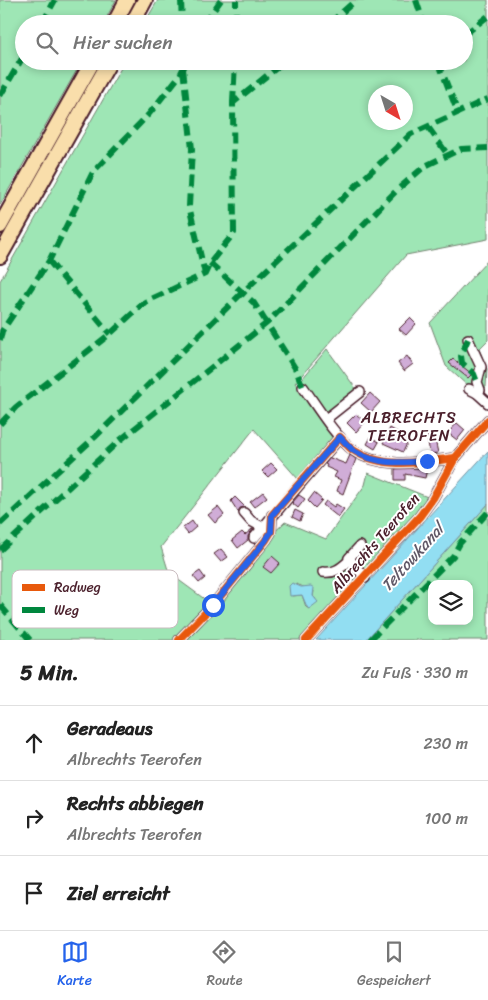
<!DOCTYPE html>
<html lang="de">
<head>
<meta charset="utf-8">
<style>
  :root { --surface:#fff; --page:#f6f6f6; --text:#222; --muted:#767676; --line:#e0e0e0; --accent:#2563eb }
  body { margin:0; font-family:Sriracha,sans-serif; background:var(--page); color:var(--text) }
  .controls { position:absolute; right:15px; bottom:15px; display:grid; overflow:hidden; border-radius:10px; box-shadow:0 2px 8px #0003 }
  .controls button { width:45px; height:45px; display:grid; place-items:center; padding:0; border:0; border-bottom:1px solid var(--line); background:var(--surface); color:var(--text); font:25px sans-serif }
  .compass { position:absolute; left:368px; top:85px; width:45px; height:45px; border-radius:50%; background:var(--surface); box-shadow:0 2px 8px #0003; rotate:141deg }
  .stop { position:absolute; width:15px; height:15px; margin:-11px; border:4px solid #2563eb; border-radius:50%; background:#fff }
  .stop.end { background:#2563eb; border-color:#fff; box-shadow:0 1px 5px #0008 }
  .list { margin:0; padding:0; list-style:none }
  h2 { display:flex; justify-content:space-between; align-items:center; height:65px; margin:0; padding:0 20px; font-size:21px }
  h2 small { font-size:16px; font-weight:400; color:var(--muted) }
  .list li { display:grid; grid-template-columns:32px 1fr auto; gap:15px; align-items:center; box-sizing:border-box; height:75px; padding:0 20px; border-top:1px solid var(--line) }
  .list b { display:block; font-size:19px; white-space:nowrap }
  .list p { margin:0; font-size:16px; white-space:nowrap; color:var(--muted) }
  .list em { font-size:16px; font-style:normal; color:var(--muted) }
  .icon { flex:none; width:28px; height:28px; fill:none; stroke:currentColor; stroke-width:2; stroke-linecap:round; stroke-linejoin:round }
  .map { position:relative; flex:none; width:488px; height:640px; overflow:hidden }
  .search { position:absolute; background:var(--surface); box-shadow:0 2px 8px #0003; left:15px; right:15px; top:15px; height:55px; display:flex; align-items:center; gap:12px; box-sizing:border-box; padding:0 18px; border-radius:28px; color:var(--muted); font-size:19px }
  .sheet { height:290px; background:var(--surface) }
  nav { display:flex; justify-content:space-around; align-items:center; box-sizing:border-box; height:70px; border-top:1px solid var(--line); background:var(--surface); font-size:14px; color:var(--muted) }
  nav a { display:grid; justify-items:center; gap:2px }
  nav .on { color:var(--accent) }
  .map>svg:first-child { display:block }
  .green { fill:#9ee6b5; stroke:#748270; fill-rule:evenodd }
  .water { fill:#92def2; stroke:#7592a2 }
  .building { fill:#d0add7; stroke:#4a1f2b }
  .lines { fill:none; stroke-linecap:round; stroke-linejoin:round }
  .minor-casing { stroke:#4a1f2b; stroke-width:12 }
  .highway-casing { stroke:#4a1f2b; stroke-width:18 }
  .minor { stroke:#fff; stroke-width:9 }
  .highway { stroke:#f9deab; stroke-width:14 }
  .quiet { stroke:#00873e; stroke-width:6; stroke-dasharray:12 6; stroke-linecap:butt }
  .cycleway-casing { stroke:#fff; stroke-width:11 }
  .cycleway { stroke:#e8590c; stroke-width:8 }
  .route { stroke:#2563eb; stroke-width:6 }
  .labels { text-anchor:middle; stroke-width:4; stroke-linejoin:round; paint-order:stroke }
  .street-label { font-size:15px; fill:#4a1f2b; stroke:#fff }
  .neighbourhood-label { font-size:16px; letter-spacing:1px; fill:#4a1f2b; stroke:#fff }
  .water-label { font-size:16px; font-style:italic; fill:#605867; stroke:#fff }
  .key { fill:#fff; stroke:#c9bcbf; stroke-width:1 }
  .key-label { font-size:14px; fill:#4a1f2b }
</style>
</head>
<body>
<div class="map">
<svg width="488" height="640" viewBox="0 0 488 640">
  <rect width="100%" height="100%" fill="#fff"/>
  <filter id="ink" filterUnits="userSpaceOnUse"><feTurbulence type="fractalNoise" baseFrequency=".02" numOctaves="2"/><feDisplacementMap in="SourceGraphic" scale="10" xChannelSelector="R" yChannelSelector="G"/><feConvolveMatrix kernelMatrix="1 2 1 2 8 2 1 2 1" color-interpolation-filters="sRGB"/></filter>
  <g filter="url(#ink)">
    <!-- green -->
    <g class="green">
      <path d="M0 0H116L103 24H24V61H82L0 205Z"/>
      <path d="M158 0H488V239L406 255 295 383 335 435 298 479 254 429 161 547 169 573 210 603 174 640H0V281L125 61H464V24H146L148 17ZM376 92H406V122H376Z"/>
      <path d="M488 260V340L479 349 487 369 486 387 481 391 474 384 470 388 446 366 430 323Z"/>
      <path d="M327 349 357 390 328 414 302 379Z"/>
      <path d="M368 473 430 498 419 514 302 640H179L266 540 285 522 326 539 365 485ZM296 584 314 591 313 597 316 599 309 609 306 607 302 595 293 596Z"/>
      <path d="M488 504V640H366ZM432 584H469V621H432Z"/>
    </g>
    <!-- water -->
    <g class="water">
      <path d="M488 451V504L366 640H316Z"/>
      <path d="M292 583 301 587 311 586 314 588 313 596 318 602 309 609 307 607 302 595 290 596 289 586Z"/>
    </g>
    <!-- building -->
    <g class="building">
      <path d="M410 318 416 324 406 335 399 329Z"/>
      <path d="M407 356 413 364 404 371 398 363Z"/>
      <path d="M453 359 472 374 468 378 449 363Z"/>
      <path d="M370 393 380 402 371 412 361 403Z"/>
      <path d="M356 414 365 422 356 432 347 423Z"/>
      <path d="M457 423 465 430 457 440 448 433Z"/>
      <path d="M390 428 409 439 403 452 383 443Z"/>
      <path d="M437 435 438 443 436 444 438 453 430 454 427 436Z"/>
      <path d="M371 437 379 442 375 449 367 444Z"/>
      <path d="M350 455 356 459 343 494 337 491 341 480 334 477 337 472 326 467 327 465 325 464 330 458 346 464Z"/>
      <path d="M271 463 277 469 268 477 262 471Z"/>
      <path d="M395 469 424 468 427 469 425 478 405 474V480H395Z"/>
      <path d="M263 492 267 497 254 507 250 502Z"/>
      <path d="M314 493 322 500 315 508 308 501Z"/>
      <path d="M299 495 305 499 298 508 292 503Z"/>
      <path d="M235 497 245 507 240 508 238 512 231 501Z"/>
      <path d="M326 501 334 507 336 504 344 509 338 517 323 505Z"/>
      <path d="M218 507 224 515 215 523 208 515Z"/>
      <path d="M295 510 303 514 300 521 292 517Z"/>
      <path d="M192 521 196 527 188 534 183 528Z"/>
      <path d="M252 529H253L248 536V540L238 548 232 540 242 532 245 535Z"/>
      <path d="M221 549 228 557 221 562 214 554Z"/>
      <path d="M272 556 280 563 271 573 263 567Z"/>
      <path d="M200 571 205 578 199 583 193 576Z"/>
    </g>
    <g class="lines">
      <!-- minor casing -->
      <g class="minor-casing">
        <g id="minor">
          <path d="M468 339 481 367 477 382 480 390 477 393"/>
          <path d="M303 387C316 405 336 438 353 450 382 470 423 462 455 458"/>
          <path d="M469 389 477 393 488 403"/>
          <path d="M326 419 360 392"/>
          <path d="M244 513 251 521 262 527"/>
          <path d="M254 538 340 437"/>
          <path d="M360 546 349 558 365 578"/>
          <path d="M323 572C335 574 342 567 350 560"/>
          <path d="M179 640 213 605 266 540 271 532 272 515"/>
          <path d="M306 640 420 516 433 498 455 458 488 420"/>
        </g>
      </g>
      <!-- highway casing -->
      <g class="highway-casing">
        <g id="highway">
          <path d="M114 24 127 0"/>
          <path d="M132 24 145 0"/>
          <path d="M0 226 93 61"/>
          <path d="M0 256 110 61"/>
        </g>
      </g>
      <!-- minor -->
      <use href="#minor" class="minor"/>
      <!-- highway -->
      <use href="#highway" class="highway"/>
      <!-- quiet -->
      <g class="quiet">
        <path d="M181 0 182 24"/>
        <path d="M416 0 424 24"/>
        <path d="M42 24 55 0"/>
        <path d="M204 24 221 0"/>
        <path d="M236 24V0"/>
        <path d="M329 24 356 0"/>
        <path d="M464 35 488 16"/>
        <path d="M438 61 458 113"/>
        <path d="M183 69 192 149 189 206 205 274"/>
        <path d="M0 96 24 55"/>
        <path d="M233 103 235 61"/>
        <path d="M428 127 448 155"/>
        <path d="M49 261 110 334"/>
        <path d="M210 263 254 303 295 368 303 387"/>
        <path d="M468 339 461 356 462 363 474 374 477 382"/>
        <path d="M0 340 2 331 49 261 93 172 149 114 180 75 187 61"/>
        <path d="M0 424 16 407 110 334 145 302 205 274 210 263 234 233 233 103 285 61"/>
        <path d="M0 524 95 437 243 292 411 134 488 99"/>
        <path d="M0 550 119 441 267 323 397 190 425 166 461 149 488 148"/>
        <path d="M0 605 30 640"/>
        <path d="M370 640 453 556 460 543 488 512"/>
      </g>
      <!-- cycleway casing -->
      <g class="cycleway-casing">
        <g id="cycleway">
          <path d="M179 640 213 605 266 540 271 532 272 515 340 437C344 441 348 447 353 450 382 470 423 462 455 458"/>
          <path d="M306 640 420 516 433 498 455 458 488 420"/>
        </g>
      </g>
      <!-- cycleway -->
      <use href="#cycleway" class="cycleway"/>
    </g>
  </g>
  <g class="lines" filter="url(#ink)">
    <!-- route -->
    <path class="route" d="M213 605 266 540 271 532 272 515 340 437C344 441 349 447 354 451 376 465 402 463 427 461"/>
  </g>
  <g class="labels">
    <!-- street labels -->
    <g class="street-label">
      <text transform="translate(375 543) rotate(-49)" y="5">Albrechts Teerofen</text>
    </g>
    <!-- neighbourhood labels -->
    <g class="neighbourhood-label">
      <text x="409" y="423">ALBRECHTS<tspan x="409" dy="18">TEEROFEN</tspan></text>
    </g>
    <!-- water labels -->
    <g class="water-label">
      <text transform="translate(412 557) rotate(-48)" y="6">Teltowkanal</text>
    </g>
  </g>
  <!-- legend -->
  <rect x="12" y="570" width="166" height="58" rx="8" class="key"/>
  <rect x="22" y="584" width="23" height="7" fill="#e8590c"/>
  <rect x="22" y="607" width="23" height="6" fill="#00873e"/>
  <g class="key-label">
    <text x="54" y="592">Radweg</text>
    <text x="54" y="615">Weg</text>
  </g>
</svg>
<div class="controls">
<button><svg class="icon" aria-label="layers" viewBox="0 0 24 24"><path d="M12 4l9 5-9 5-9-5zM3 14l9 5 9-5"/></svg></button>
</div>
<svg class="compass" viewBox="-18 -18 36 36"><path d="M0-13l5 13h-10z" fill="#e53935"/><path d="M0 13l5-13h-10z" fill="#767676"/></svg>
<div class="stop" style="left:213px;top:605px"></div>
<div class="stop end" style="left:427px;top:461px"></div>
<div class="search"><svg class="icon" aria-label="search" viewBox="0 0 24 24"><circle cx="10" cy="10" r="6"/><path d="M15 15l6 6"/></svg>Hier suchen</div>
</div>
<section class="sheet">
<h2>5 Min.<small>Zu Fuß · 330 m</small></h2>
<ul class="list">
<li><svg class="icon" aria-label="ahead" viewBox="0 0 24 24"><path d="M12 20V5M6 11l6-6 6 6"/></svg><div><b>Geradeaus</b><p>Albrechts Teerofen</p></div><em>230 m</em></li>
<li><svg class="icon" aria-label="right" viewBox="0 0 24 24"><path d="M7 20v-9h11M14 6l5 5-5 5"/></svg><div><b>Rechts abbiegen</b><p>Albrechts Teerofen</p></div><em>100 m</em></li>
<li><svg class="icon" aria-label="arrive" viewBox="0 0 24 24"><path d="M6 21V4h12l-3 4 3 4H6"/></svg><div><b>Ziel erreicht</b></div></li>
</ul>
</section>
<nav>
<a class="on"><svg class="icon" aria-label="map" viewBox="0 0 24 24"><path d="M3 6l6-2 6 2 6-2v14l-6 2-6-2-6 2zM9 4v14M15 6v14"/></svg>Karte</a>
<a><svg class="icon" aria-label="directions" viewBox="0 0 24 24"><path d="M12 3l9 9-9 9-9-9zM9 14v-3h6M13 9l2 2-2 2"/></svg>Route</a>
<a><svg class="icon" aria-label="saved" viewBox="0 0 24 24"><path d="M7 4h10v16l-5-4-5 4z"/></svg>Gespeichert</a>
</nav>
</body>
</html>
